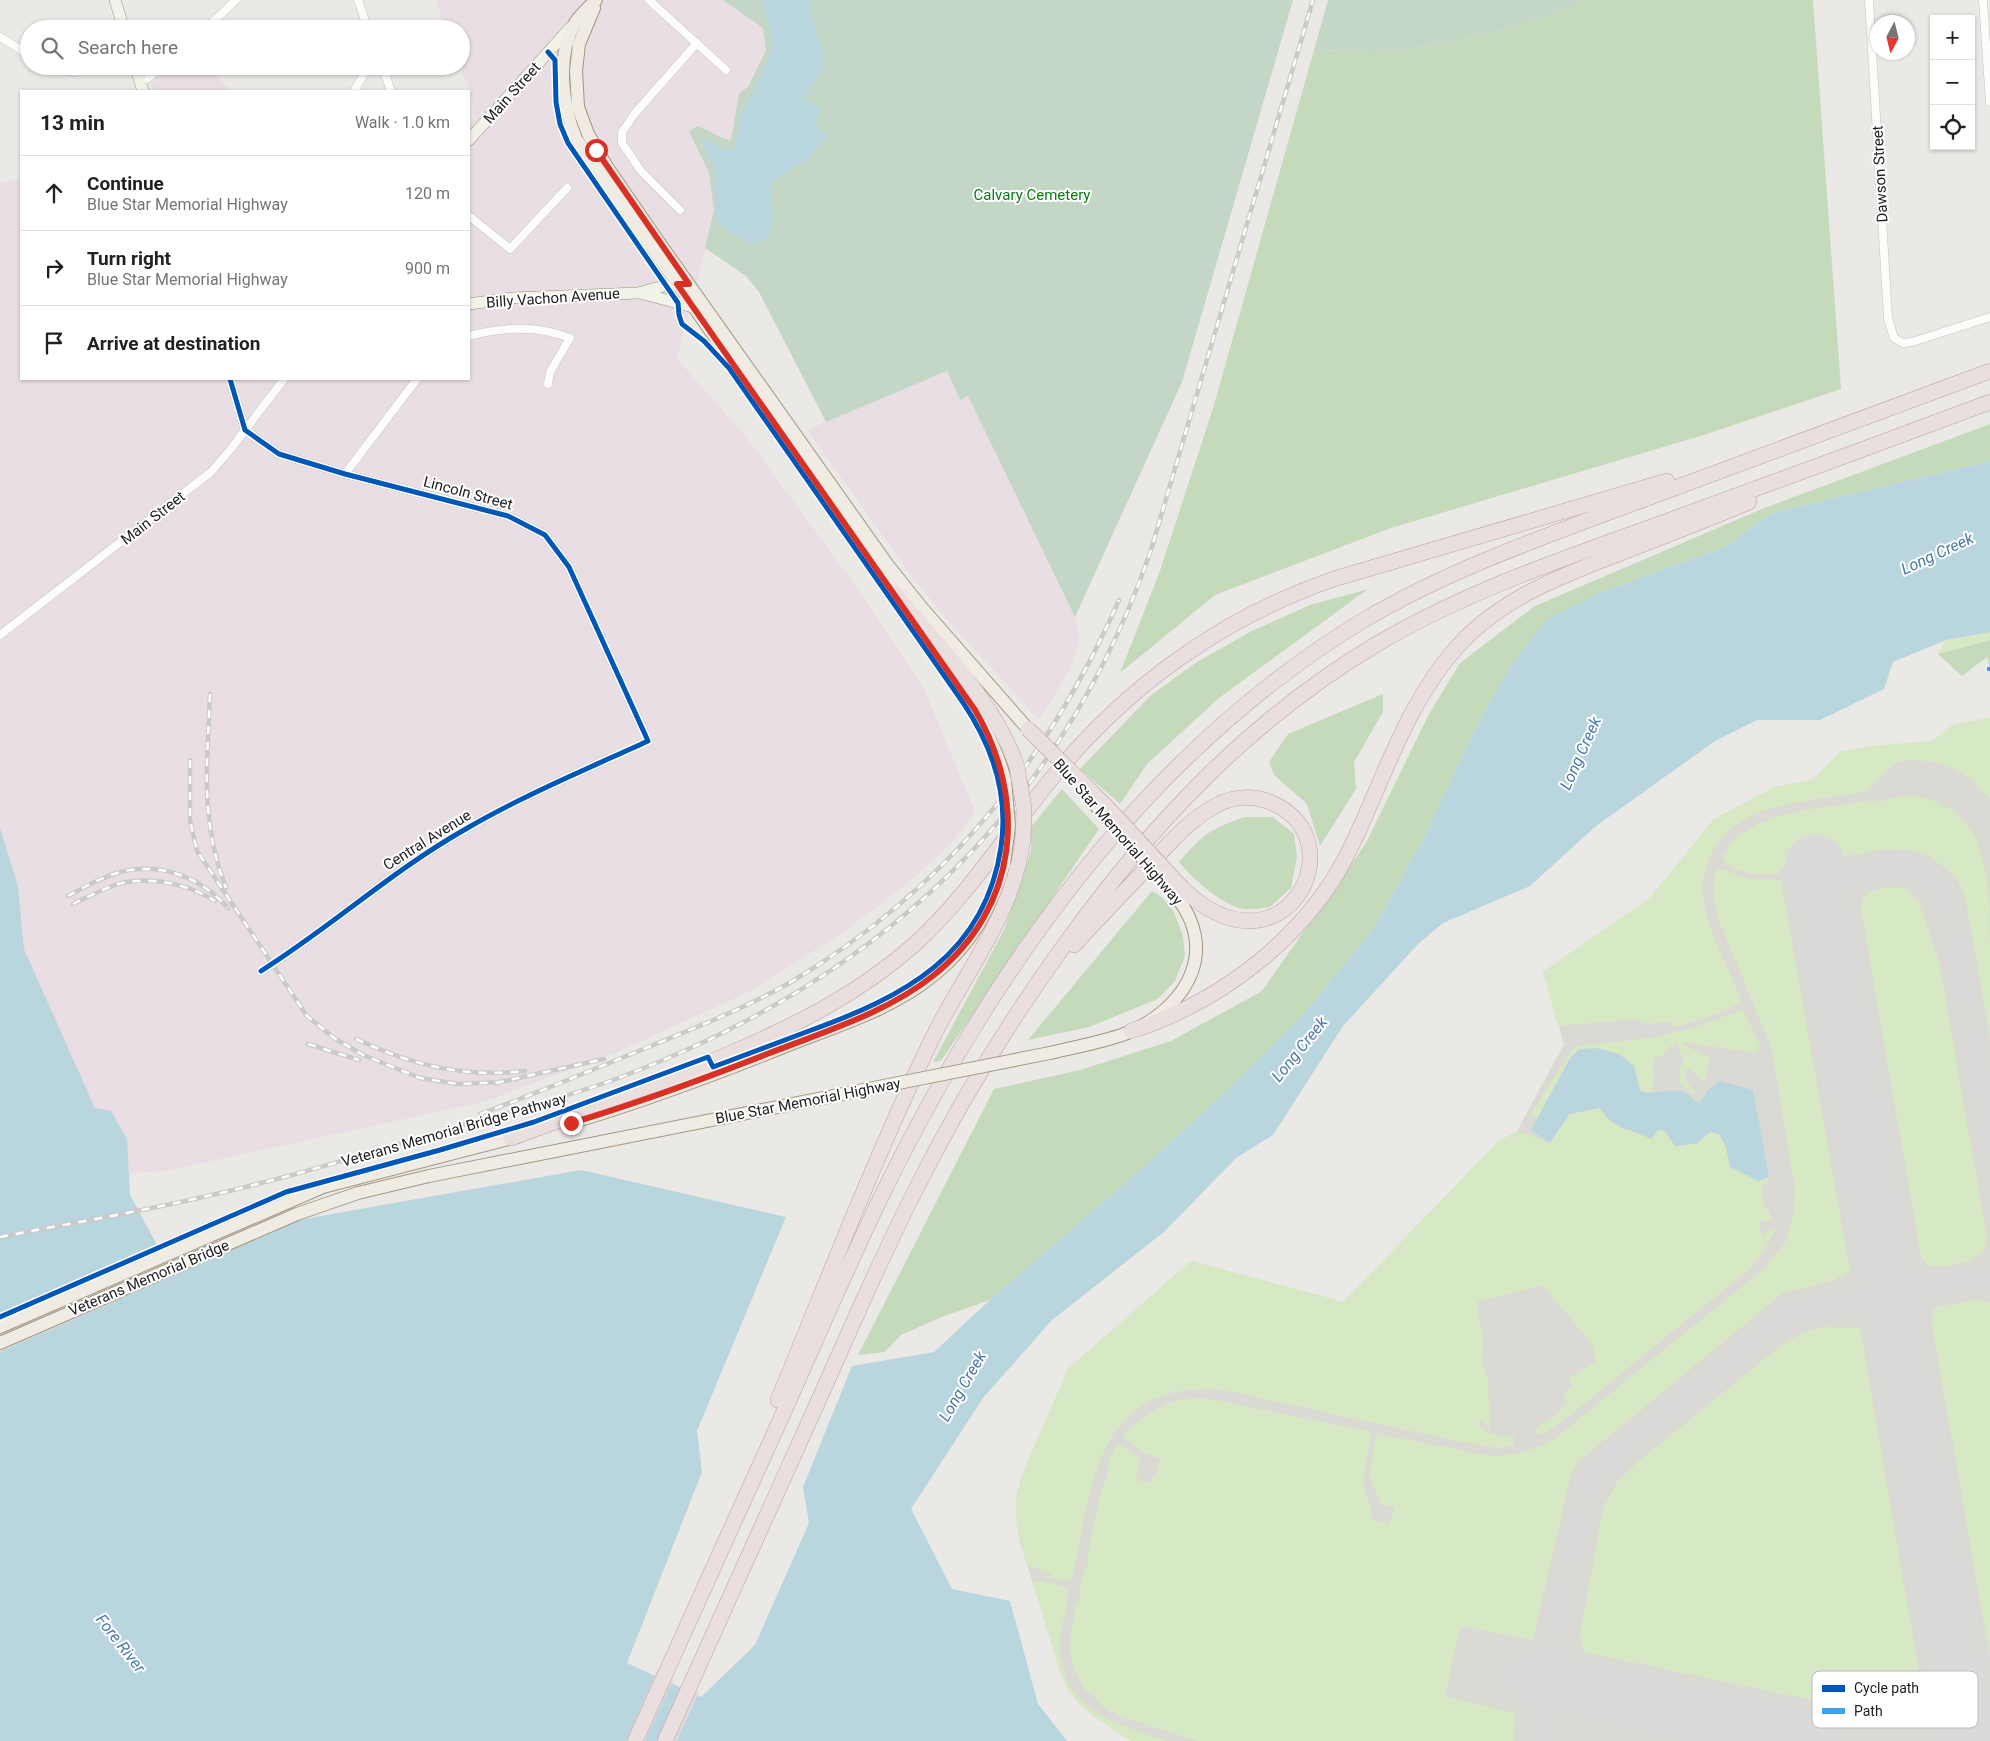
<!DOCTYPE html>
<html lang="en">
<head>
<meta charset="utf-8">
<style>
  :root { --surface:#fff; --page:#f6f6f6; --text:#202124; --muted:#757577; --line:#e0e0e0 }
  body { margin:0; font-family:Roboto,sans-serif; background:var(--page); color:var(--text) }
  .controls { position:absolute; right:15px; top:15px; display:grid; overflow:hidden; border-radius:0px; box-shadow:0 1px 4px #0004 }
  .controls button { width:45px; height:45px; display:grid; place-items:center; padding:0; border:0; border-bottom:1px solid var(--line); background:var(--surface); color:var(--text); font:25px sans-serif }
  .compass { position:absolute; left:1870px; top:15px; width:45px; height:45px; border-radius:50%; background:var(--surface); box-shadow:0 1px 4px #0004; rotate:187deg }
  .stop { position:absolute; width:15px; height:15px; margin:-11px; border:4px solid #d93025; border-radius:50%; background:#fff }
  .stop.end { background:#d93025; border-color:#fff; box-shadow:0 1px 5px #0008 }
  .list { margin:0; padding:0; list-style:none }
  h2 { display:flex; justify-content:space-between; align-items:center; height:65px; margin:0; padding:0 20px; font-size:21px }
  h2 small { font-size:16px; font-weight:400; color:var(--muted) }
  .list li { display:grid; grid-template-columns:32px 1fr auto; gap:15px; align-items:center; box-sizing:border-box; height:75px; padding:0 20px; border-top:1px solid var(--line) }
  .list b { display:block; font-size:19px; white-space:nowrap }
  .list p { margin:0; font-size:16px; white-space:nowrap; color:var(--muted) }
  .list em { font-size:16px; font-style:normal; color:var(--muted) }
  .icon { flex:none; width:28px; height:28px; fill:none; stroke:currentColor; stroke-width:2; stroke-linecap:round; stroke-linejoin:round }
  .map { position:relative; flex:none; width:1990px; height:1741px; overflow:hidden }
  .search { position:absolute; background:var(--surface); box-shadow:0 1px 4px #0004; left:20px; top:20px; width:450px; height:55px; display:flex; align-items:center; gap:12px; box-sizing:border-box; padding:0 18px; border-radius:28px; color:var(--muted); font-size:19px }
  .panel { position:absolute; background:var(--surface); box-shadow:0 1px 4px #0004; left:20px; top:90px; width:450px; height:290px; border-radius:0px }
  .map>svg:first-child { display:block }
  .industrial { fill:#e9dee4 }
  .airport { fill:#dbd9d4 }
  .grass { fill:#d7e8c4 }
  .forest { fill:#c5dabb }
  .cemetery { fill:#c4d6c5 }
  .water { fill:#b9d5de }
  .pier { fill:#dcdbda }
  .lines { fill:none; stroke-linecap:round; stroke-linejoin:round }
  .taxiway { stroke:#dadad8; stroke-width:25 }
  .runway { stroke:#dadad8; stroke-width:61 }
  .street-casing { stroke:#c4c3c2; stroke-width:9 }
  .secondary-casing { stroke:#92947e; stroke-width:12 }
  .primary-casing { stroke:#a19782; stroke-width:14 }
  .highway-casing { stroke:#c09da6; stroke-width:16 }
  .street { stroke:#fcfcfb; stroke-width:8 }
  .secondary { stroke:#f2f2e9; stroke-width:11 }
  .primary { stroke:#f0ebe3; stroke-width:12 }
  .highway { stroke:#e9dfdf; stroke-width:15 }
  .rail-casing { stroke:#cacac9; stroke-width:4.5 }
  .rail { stroke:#fff; stroke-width:2.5; stroke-dasharray:8; stroke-linecap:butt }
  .primary-bridge-casing { stroke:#a19782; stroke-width:14; stroke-linecap:butt }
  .highway-bridge-casing { stroke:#c09da6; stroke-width:16; stroke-linecap:butt }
  .primary-bridge { stroke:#f0ebe3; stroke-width:12 }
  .highway-bridge { stroke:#e9dfdf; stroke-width:15 }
  .quiet { stroke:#3da2ea; stroke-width:4; stroke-dasharray:8 4; stroke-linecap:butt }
  .cycleway-casing { stroke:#fff; stroke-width:8 }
  .cycleway { stroke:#0057b8; stroke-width:5 }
  .route { stroke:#d93025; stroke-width:6 }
  .labels { text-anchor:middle; stroke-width:4; stroke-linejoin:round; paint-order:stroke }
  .street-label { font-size:15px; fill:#1d1d1d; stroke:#fff }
  .park-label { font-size:15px; fill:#0d7919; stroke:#fff }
  .water-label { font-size:16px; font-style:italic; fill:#4b78ab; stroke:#fff }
  .key { fill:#fff; stroke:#bbb; stroke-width:1 }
  .key-label { font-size:14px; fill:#1d1d1d }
</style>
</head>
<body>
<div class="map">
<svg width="1990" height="1741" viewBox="0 0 1990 1741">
  <rect width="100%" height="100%" fill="#ebe9e6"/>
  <!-- industrial -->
  <g class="industrial">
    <path d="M436 0H723L764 28 766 50 747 87 739 94 731 140 712 134 706 128 697 126 689 131 709 173 714 210 712 224 677 359 747 438 865 599 924 689 975 811 955 839 916 876 848 929 751 991 619 1051 483 1102 165 1171 129 1173 127 1139 95 1108 24 949 18 886 0 828V183L21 178V379H469V126L475 119 471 93 460 66 461 29H445Z"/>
    <path d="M170 66H207L230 91H153L151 84Z"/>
    <path d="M947 371 960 400 968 396 1075 617 1080 639 1069 671 1039 720 945 617 913 578 807 430Z"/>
  </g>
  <!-- airport -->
  <path class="airport" d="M1990 718V1741H1131L1095 1717 1080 1705 1068 1690 1061 1674 1020 1542 1016 1520V1498L1021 1479 1068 1369 1191 1261 1343 1302 1498 1142 1517 1131 1564 1044 1543 972 1650 898 1714 819 1775 787 1812 780 1840 752 1873 746 1933 741 1954 724Z"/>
  <!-- grass -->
  <g class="grass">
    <path d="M1990 632V640L1938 654 1946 640Z"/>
    <path d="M1990 718V799C1984 794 1978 786 1972 780 1956 766 1925 758 1904 761 1885 764 1880 782 1865 791 1858 795 1844 795 1835 796 1786 805 1729 807 1708 862 1693 901 1715 940 1730 974 1734 983 1740 993 1741 1003L1716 1014 1672 1028 1669 1022 1645 1024 1636 1019 1558 1026 1543 972 1650 898 1714 819 1775 787 1812 780 1840 752 1873 746 1933 741 1954 724Z"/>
    <path d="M1902 796C1989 797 1990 878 1990 946 1990 977 1990 1007 1990 1038L1965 896 1955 875 1930 857 1911 850 1886 849 1781 868 1779 874C1762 875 1734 875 1722 859 1740 810 1828 808 1873 800L1879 802Z"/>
    <path d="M1718 868 1752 880H1781L1850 1272 1829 1282 1784 1292 1578 1462 1571 1474 1533 1640 1460 1626 1445 1696 1515 1713 1513 1741H1197L1120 1716 1104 1708 1094 1696 1086 1692 1073 1667 1070 1652 1071 1631 1076 1606 1080 1599 1079 1591 1084 1571 1088 1564 1087 1557 1102 1487 1107 1479 1108 1463 1116 1446 1121 1445 1140 1459 1136 1480 1151 1483 1153 1477H1156L1160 1459 1142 1452 1122 1437C1145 1412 1170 1397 1205 1398L1368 1431 1371 1436C1368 1453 1363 1469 1364 1487 1366 1500 1374 1506 1371 1520L1389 1525 1395 1508 1381 1504 1369 1477 1376 1437 1379 1434 1491 1456C1514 1456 1532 1450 1553 1440L1766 1267 1786 1241 1793 1216 1795 1190 1772 1049 1719 921C1714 904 1709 883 1718 868Z"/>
    <path d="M1897 887 1905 888 1918 900 1939 962 1987 1238C1983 1265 1955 1265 1933 1267L1928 1266 1921 1257 1861 910C1861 887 1879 889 1897 887Z"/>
    <path d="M1743 1010 1761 1047 1754 1053 1683 1042V1045L1710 1057 1705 1083 1690 1068 1684 1071 1689 1085 1696 1093 1693 1094 1680 1082V1067L1684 1061 1677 1043 1670 1046 1661 1058 1656 1056C1650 1068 1657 1079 1651 1089L1654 1095 1640 1091 1634 1066 1619 1054 1571 1057 1537 1118 1530 1115 1575 1046 1652 1038 1692 1028Z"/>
    <path d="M1600 1108C1612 1129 1632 1129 1651 1139L1658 1130 1704 1136 1710 1132 1719 1134 1726 1147 1730 1167 1759 1181 1769 1177 1767 1184 1761 1186 1763 1204 1770 1213 1772 1221H1760L1759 1230 1763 1237 1768 1231 1777 1228 1760 1257 1747 1271 1563 1421 1547 1432 1538 1435 1535 1428 1553 1418 1567 1402 1563 1395 1572 1386 1568 1379 1596 1361 1592 1344 1542 1285 1477 1302 1483 1339 1482 1364 1488 1380 1490 1430 1483 1420 1477 1424C1490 1435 1496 1437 1513 1435L1514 1445 1498 1448 1457 1441 1219 1389C1094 1383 1092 1487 1072 1580L1064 1581 1043 1577 1041 1575 1052 1577 1053 1574 1027 1566 1016 1520V1498L1028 1460 1068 1369 1191 1261 1343 1302 1498 1142 1517 1131 1550 1143 1569 1114Z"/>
    <path d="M1979 1299 1990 1302V1658L1932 1325 1933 1311 1937 1307Z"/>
    <path d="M1825 1327 1860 1328 1926 1713 1920 1723 1584 1652 1580 1635 1603 1508 1617 1482 1640 1460 1782 1345 1800 1334Z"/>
    <path d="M1040 1581 1068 1588C1070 1605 1060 1624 1060 1641 1059 1710 1114 1723 1167 1741H1131L1095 1717 1080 1705 1068 1690 1061 1674 1033 1583Z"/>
  </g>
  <!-- forest -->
  <g class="forest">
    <path d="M1587 0H1813L1841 389 1707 434 1391 528 1215 595 1120 673 1160 571 1214 405 1314 50C1339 50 1366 54 1391 51 1451 44 1532 27 1587 0Z"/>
    <path d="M1990 424V461L1772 513 1723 548 1599 593 1510 667 1476 727 1425 836 1374 928 1301 1017 1223 1094 1147 1164 990 1300 944 1316 901 1335 885 1352 858 1355 994 1089 1080 1070 1171 1041 1262 991 1366 843 1429 714 1460 663 1535 606 1762 509Z"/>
    <path d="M1368 589 1219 698 1147 764 1120 804 1080 769 1150 696 1197 662 1252 631 1310 605Z"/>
    <path d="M1990 640V668L1987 657 1962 676 1938 654Z"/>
    <path d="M1383 694V712L1354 762 1356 789 1320 846 1307 804 1274 775 1269 762 1288 734Z"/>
    <path d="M1062 789 1099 829 941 1061 933 1062 1004 930 1031 851V827Z"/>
    <path d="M1245 817H1273L1294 834 1297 856 1291 888 1270 907C1261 908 1247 911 1239 908 1216 900 1194 880 1179 862 1203 834 1210 829 1245 817Z"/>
    <path d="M1152 891 1163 898 1174 912 1183 936 1185 956 1175 981 1158 999 1089 1027 1028 1040Z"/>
  </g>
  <!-- cemetery -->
  <g class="cemetery">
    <path d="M723 0H1293L1182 382 1075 617 968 396 960 400 947 371 826 422 759 292 746 276 705 248 714 210 709 173 689 131 697 126C709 129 718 138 731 140L739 93 748 87 766 50 763 28Z"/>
    <path d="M1328 0H1587C1532 27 1451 44 1391 51 1366 54 1339 50 1314 50Z"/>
  </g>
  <!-- water -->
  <g class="water">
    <path d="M762 0H811L809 4 816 34 825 52 823 68 804 100 820 109 815 123 827 135 807 160 776 179 771 188 773 219 768 237 755 244 736 237 716 221V171L701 140H708L722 149H735C737 138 738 125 742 114 750 96 769 65 771 46 773 31 764 15 762 0Z"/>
    <path d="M1990 461V632L1946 640 1893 662 1884 689 1820 720H1757L1715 741 1596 826 1530 886 1443 923 1419 943 1343 1026 1273 1135 1236 1158 1164 1232 1052 1320 983 1398 911 1509 952 1589 1010 1601 1038 1704 1067 1741H0V828L18 886 24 949 95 1108 111 1111 127 1139 130 1195 157 1245 581 1170 786 1217 697 1431 702 1472 627 1663 701 1697 755 1645 809 1523 803 1487 852 1366 934 1352 990 1300 1147 1164 1223 1094 1301 1017 1374 928 1425 836 1476 727 1510 667 1546 620 1599 593 1723 548 1772 513Z"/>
    <path d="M1596 1048 1619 1054 1634 1066 1640 1091C1665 1097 1680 1081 1696 1102L1701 1101 1708 1090 1720 1081 1753 1090 1769 1177 1759 1181 1730 1167 1726 1147 1719 1134 1710 1132 1698 1143 1675 1146 1664 1130H1658L1651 1139C1631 1128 1613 1130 1600 1108L1569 1114 1550 1143 1531 1130 1571 1057 1580 1049Z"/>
  </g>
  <!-- pier -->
  <g class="pier">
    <path d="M284 1188 300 1220 0 1352V1313Z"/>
    <path d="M656 1672 673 1680 645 1741H626Z"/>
    <path d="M683 1685 699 1692 677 1741H658Z"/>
  </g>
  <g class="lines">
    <!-- taxiway -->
    <g class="taxiway">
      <path d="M1824 916C1826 906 1828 896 1834 887 1843 875 1857 872 1871 869 1912 862 1941 870 1950 914L1990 1145"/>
      <path d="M1883 1257C1894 1274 1905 1286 1927 1287"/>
      <path d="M1897 1337C1899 1297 1914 1289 1951 1283 1964 1281 1977 1277 1990 1280"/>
      <path d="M1593 1693C1566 1678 1555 1670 1553 1638L1589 1479 1596 1470 1787 1314 1929 1287"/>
      <path d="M1541 1741C1543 1706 1558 1691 1593 1693"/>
    </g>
    <!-- runway -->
    <g class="runway">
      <path d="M1815 865 1967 1741"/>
      <path d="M1533 1678 1816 1741"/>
    </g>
    <!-- street casing -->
    <g class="street-casing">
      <g id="street">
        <path d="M358 0 368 29"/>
        <path d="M649 0 726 70"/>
        <path d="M1869 0 1888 318 1894 338 1903 343 1912 342 1990 317"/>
        <path d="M1983 0 1990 102"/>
        <path d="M205 29 236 0"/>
        <path d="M0 37 29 55"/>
        <path d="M47 66 75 72 97 66"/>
        <path d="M382 66 391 91"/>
        <path d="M140 81 147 79 162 66"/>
        <path d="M354 91 369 66"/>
        <path d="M680 210 641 171 622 143V132L636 112 697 43"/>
        <path d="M469 216 510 249 567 188"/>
        <path d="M469 336C502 327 538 325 570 338L550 372 548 384"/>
        <path d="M230 379 245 430 279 454 345 474 508 516 545 535 569 567 648 741C587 769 522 796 464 830 392 871 331 927 261 971"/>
        <path d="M345 474 417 379"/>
        <path d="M0 635 211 472 230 450 284 379"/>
      </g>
    </g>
    <!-- secondary casing -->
    <g class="secondary-casing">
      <g id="secondary">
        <path d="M115 0 124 29"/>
        <path d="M135 66 143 91"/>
        <path d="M469 140 571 27"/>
        <path d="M640 293 693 307"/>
        <path d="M469 304 513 298 638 293 667 285 685 284"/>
      </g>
    </g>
    <!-- primary casing -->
    <g class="primary-casing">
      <g id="primary">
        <path d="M596 0C589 7 580 15 575 23 556 56 562 105 576 139L900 601"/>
        <path d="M594 8 579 44 576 71 578 107 588 134 607 167 658 241 887 564 922 608 1028 729"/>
        <path d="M924 636C955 683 991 725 1005 780"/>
        <path d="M1050 1053C1077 1046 1107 1042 1132 1031 1189 1004 1219 949 1175 895"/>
        <path d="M571 1123C647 1100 722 1072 796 1042 843 1024 896 1007 935 974 971 945 992 908 1004 864"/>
        <path d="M0 1327 323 1187 520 1136"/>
        <path d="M0 1343 297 1214 358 1193 429 1176 863 1090"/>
      </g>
    </g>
    <!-- highway casing -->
    <g class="highway-casing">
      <g id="highway">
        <path d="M895 594C936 644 997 704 1017 767"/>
        <path d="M1074 945C1097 920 1121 895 1144 871 1166 847 1188 820 1217 805 1234 796 1254 795 1272 803 1359 840 1283 985 1182 888"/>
        <path d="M1131 1031C1222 1002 1310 934 1351 847 1384 779 1406 704 1457 647 1500 599 1559 577 1618 554 1662 537 1706 520 1749 502"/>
        <path d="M511 1138C585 1111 659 1084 731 1053 798 1024 860 993 915 944 968 896 1007 833 1052 778 1127 686 1224 616 1337 578L1667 481"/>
        <path d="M778 1400C828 1279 875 1157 932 1039 964 973 1015 913 1023 838"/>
        <path d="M635 1741C687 1626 739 1511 791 1396 821 1328 851 1259 884 1191 994 967 1147 751 1364 620 1452 568 1549 535 1645 499 1760 456 1875 413 1990 371"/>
        <path d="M665 1741C717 1626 769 1510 821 1395 851 1328 880 1260 913 1195 956 1108 1006 1026 1063 947 1149 827 1249 720 1377 644 1467 591 1565 558 1662 523 1771 483 1881 443 1990 402"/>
      </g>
    </g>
    <!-- street -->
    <use href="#street" class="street"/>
    <!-- secondary -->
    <use href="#secondary" class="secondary"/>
    <!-- primary -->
    <use href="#primary" class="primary"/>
    <!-- highway -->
    <use href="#highway" class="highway"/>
    <!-- rail casing -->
    <g class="rail-casing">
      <g id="rail">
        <path d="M210 694C207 764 200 821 226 888"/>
        <path d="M190 760V820L197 851 307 1016 334 1038 363 1055 420 1078 458 1084 502 1082"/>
        <path d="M68 896C83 888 100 878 117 873 158 861 200 876 228 908"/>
        <path d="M73 904C86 898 101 890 115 885 148 875 186 883 215 901"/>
        <path d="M356 1039C411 1065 464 1078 525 1071"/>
        <path d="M308 1044 359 1060"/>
        <path d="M496 1083 604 1059"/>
        <path d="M480 1114C538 1093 594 1069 651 1046 699 1026 746 1008 791 982 945 890 1047 763 1119 600"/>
        <path d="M0 1237C88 1220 178 1205 265 1182 325 1167 384 1148 443 1131 500 1115 557 1100 613 1080 873 984 1060 815 1151 550L1313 0"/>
      </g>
    </g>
    <!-- rail -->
    <use href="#rail" class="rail"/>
    <!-- primary-bridge casing -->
    <g class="primary-bridge-casing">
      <g id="primary-bridge">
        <path d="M1089 798 1175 895"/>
        <path d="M1004 864 1009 826 1005 780"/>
        <path d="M863 1090 1050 1053"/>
      </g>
    </g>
    <!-- highway-bridge casing -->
    <g class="highway-bridge-casing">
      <g id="highway-bridge">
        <path d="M1028 729 1107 807 1182 888"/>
        <path d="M1017 767 1024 808 1023 838"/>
      </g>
    </g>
    <!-- primary-bridge -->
    <use href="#primary-bridge" class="primary-bridge"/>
    <!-- highway-bridge -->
    <use href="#highway-bridge" class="highway-bridge"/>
    <!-- quiet -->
    <path class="quiet" d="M1987 669H1990"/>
    <!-- cycleway casing -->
    <g class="cycleway-casing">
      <g id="cycleway">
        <path d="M230 379 245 430 279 454 345 474 508 516 545 535 569 567 648 741C587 769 522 796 464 830 392 871 331 927 261 971"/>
        <path d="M0 1317 286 1192 440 1150 534 1122 708 1057 713 1067C745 1055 777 1043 809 1031 903 997 985 956 1001 847 1009 794 992 745 962 701L729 368 704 341 682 324 679 315 678 303 568 143 560 124 556 102 555 60 548 52"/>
      </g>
    </g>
    <!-- cycleway -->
    <use href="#cycleway" class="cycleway"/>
  </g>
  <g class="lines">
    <!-- route -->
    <path class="route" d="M571 1123C638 1103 703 1079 767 1054 823 1032 887 1013 934 975 1019 907 1028 800 975 710L677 284H689L596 150"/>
  </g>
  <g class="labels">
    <!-- street labels -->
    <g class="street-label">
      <text transform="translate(512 93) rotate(-48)" y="5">Main Street</text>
      <text transform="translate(1880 174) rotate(-93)" y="5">Dawson Street</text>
      <text transform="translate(553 298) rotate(-4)" y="5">Billy Vachon Avenue</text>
      <text transform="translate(468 493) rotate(15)" y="5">Lincoln Street</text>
      <text transform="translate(153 518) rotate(-38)" y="5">Main Street</text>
      <text transform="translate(1118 832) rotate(49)" y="5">Blue Star Memorial Highway</text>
      <text transform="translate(427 840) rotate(-32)" y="5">Central Avenue</text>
      <text transform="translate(808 1101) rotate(-11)" y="5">Blue Star Memorial Highway</text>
      <text transform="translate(454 1130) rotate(-16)" y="5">Veterans Memorial Bridge Pathway</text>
      <text transform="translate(149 1278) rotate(-23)" y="5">Veterans Memorial Bridge</text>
    </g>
    <!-- park labels -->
    <g class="park-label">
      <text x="1032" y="200">Calvary Cemetery</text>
    </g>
    <!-- water labels -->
    <g class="water-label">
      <text transform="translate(1937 553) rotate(-25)" y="6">Long Creek</text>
      <text transform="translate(1580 753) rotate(-66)" y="6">Long Creek</text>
      <text transform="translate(1299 1049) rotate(-51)" y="6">Long Creek</text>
      <text transform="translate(962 1386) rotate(-60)" y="6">Long Creek</text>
      <text transform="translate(121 1643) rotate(52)" y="6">Fore River</text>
    </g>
  </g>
  <!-- legend -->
  <rect x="1812" y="1671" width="166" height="57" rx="8" class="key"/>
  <rect x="1822" y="1685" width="23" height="7" fill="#0057b8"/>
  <rect x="1822" y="1708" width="23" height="6" fill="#3da2ea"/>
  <g class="key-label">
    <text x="1854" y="1693">Cycle path</text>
    <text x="1854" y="1716">Path</text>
  </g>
</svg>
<div class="controls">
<button>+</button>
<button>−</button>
<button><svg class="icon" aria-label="locate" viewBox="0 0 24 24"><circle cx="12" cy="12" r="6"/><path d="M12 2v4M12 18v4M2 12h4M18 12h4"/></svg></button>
</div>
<svg class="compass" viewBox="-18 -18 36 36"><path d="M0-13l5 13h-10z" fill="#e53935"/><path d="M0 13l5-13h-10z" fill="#757577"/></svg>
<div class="stop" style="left:596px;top:150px"></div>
<div class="stop end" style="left:571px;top:1123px"></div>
<div class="search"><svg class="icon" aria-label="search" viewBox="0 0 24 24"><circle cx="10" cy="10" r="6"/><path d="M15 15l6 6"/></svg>Search here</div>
<section class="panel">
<h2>13 min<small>Walk · 1.0 km</small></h2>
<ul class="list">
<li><svg class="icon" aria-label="ahead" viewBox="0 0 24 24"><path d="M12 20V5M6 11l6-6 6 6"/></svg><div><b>Continue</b><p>Blue Star Memorial Highway</p></div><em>120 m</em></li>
<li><svg class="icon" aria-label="right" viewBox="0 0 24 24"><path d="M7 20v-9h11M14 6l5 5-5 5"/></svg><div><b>Turn right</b><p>Blue Star Memorial Highway</p></div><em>900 m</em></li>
<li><svg class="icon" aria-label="arrive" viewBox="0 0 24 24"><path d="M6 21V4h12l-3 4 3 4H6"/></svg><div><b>Arrive at destination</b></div></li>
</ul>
</section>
</div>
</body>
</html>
